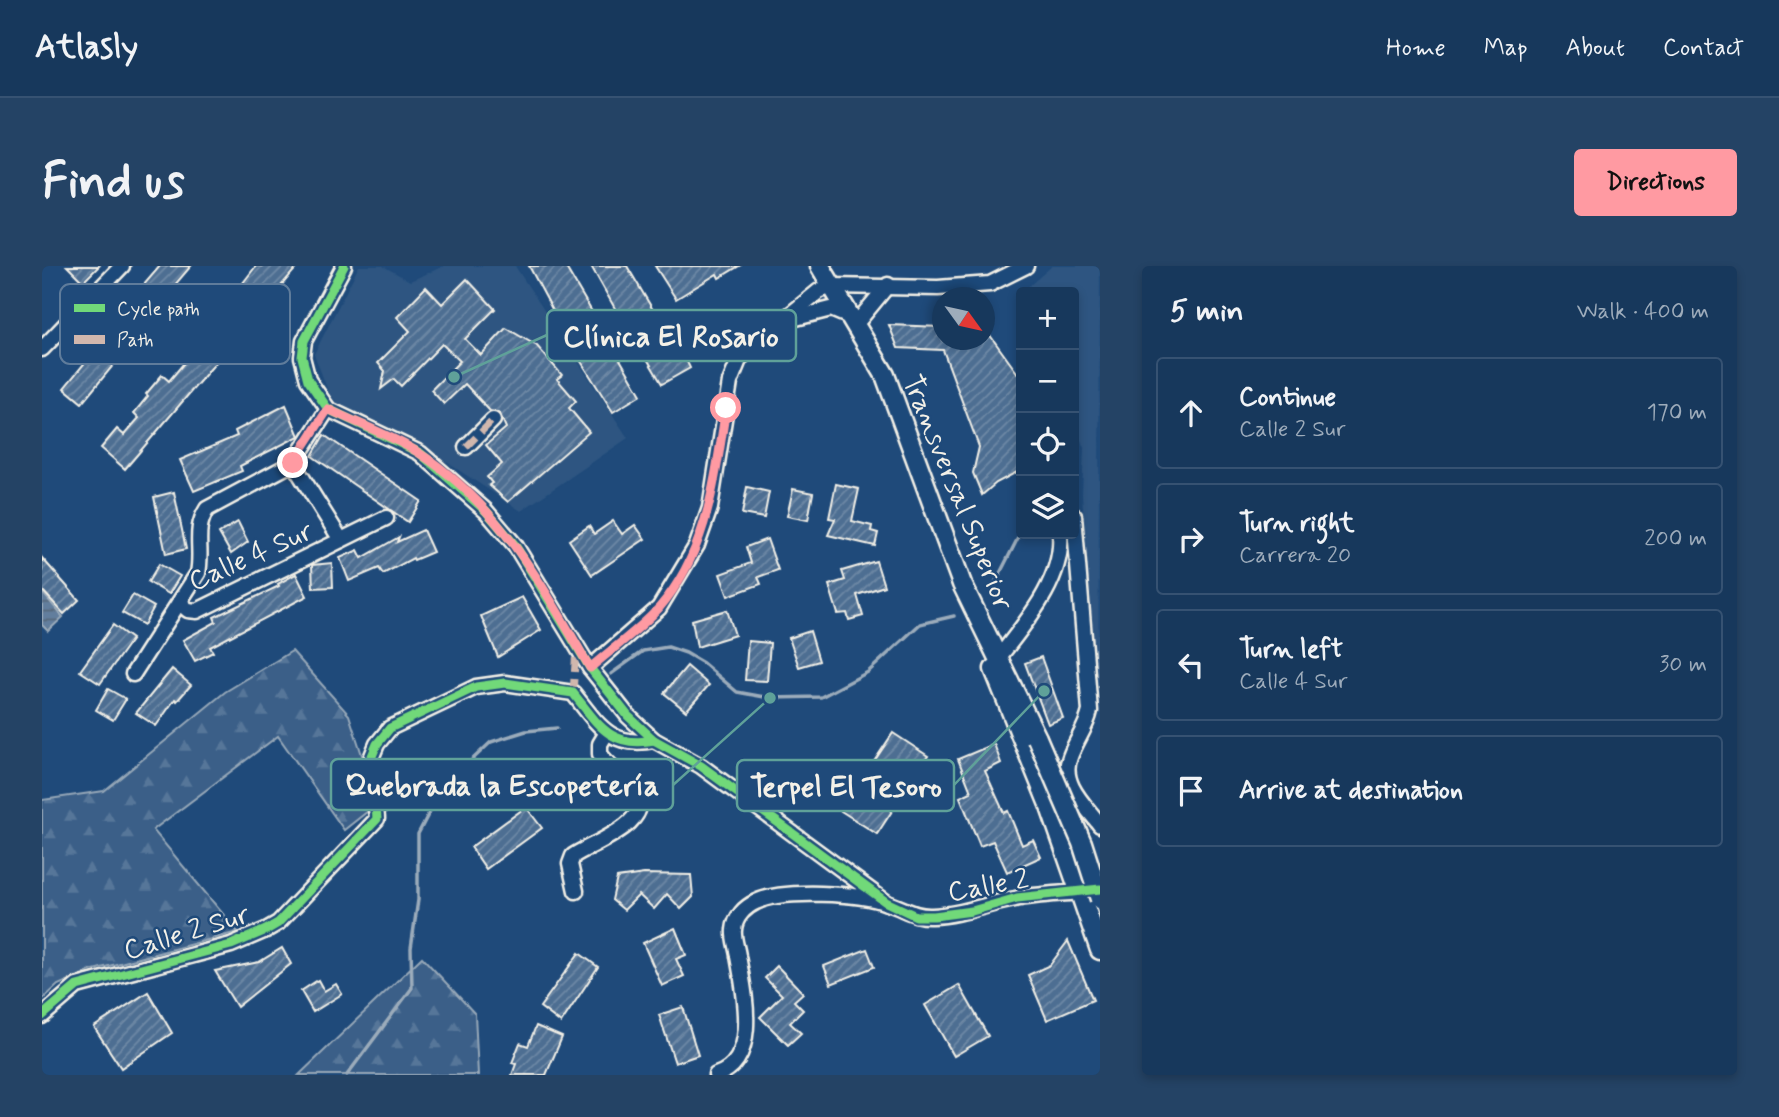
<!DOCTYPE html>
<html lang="en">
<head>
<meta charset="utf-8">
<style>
  :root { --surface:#17385c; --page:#244365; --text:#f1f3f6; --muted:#9eacbb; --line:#365272; --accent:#ff9aa2 }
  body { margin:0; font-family:Mynerve,sans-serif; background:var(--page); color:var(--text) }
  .controls { position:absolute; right:21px; top:21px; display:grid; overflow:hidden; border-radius:7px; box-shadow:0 4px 10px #0003 }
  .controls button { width:63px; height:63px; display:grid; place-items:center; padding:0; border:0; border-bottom:2px solid var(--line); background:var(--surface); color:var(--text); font:35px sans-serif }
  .compass { position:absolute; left:890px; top:21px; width:63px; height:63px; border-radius:50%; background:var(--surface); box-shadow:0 4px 10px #0003; rotate:123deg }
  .stop { position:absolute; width:21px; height:21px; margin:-16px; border:5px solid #ff9aa2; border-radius:50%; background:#fff }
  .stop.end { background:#ff9aa2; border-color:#fff; box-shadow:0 2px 7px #0008 }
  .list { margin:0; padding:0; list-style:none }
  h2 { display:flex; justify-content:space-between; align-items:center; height:91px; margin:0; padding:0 28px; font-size:30px }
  h2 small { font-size:23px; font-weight:400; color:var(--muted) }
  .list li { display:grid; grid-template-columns:46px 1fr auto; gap:21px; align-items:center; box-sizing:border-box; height:112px; margin:0 14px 14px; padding:0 14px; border:2px solid var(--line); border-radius:7px }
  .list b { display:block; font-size:26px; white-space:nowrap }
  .list p { margin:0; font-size:23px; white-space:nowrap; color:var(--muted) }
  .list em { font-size:23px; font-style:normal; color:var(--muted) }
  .icon { flex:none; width:38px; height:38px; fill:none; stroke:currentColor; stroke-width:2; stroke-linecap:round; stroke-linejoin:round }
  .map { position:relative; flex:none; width:1058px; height:809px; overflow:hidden; border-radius:7px }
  header { display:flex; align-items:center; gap:42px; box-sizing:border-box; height:98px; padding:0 35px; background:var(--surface); border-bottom:2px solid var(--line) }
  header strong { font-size:33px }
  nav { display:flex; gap:38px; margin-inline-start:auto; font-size:24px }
  .intro { display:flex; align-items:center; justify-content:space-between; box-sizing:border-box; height:168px; padding:0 42px }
  h1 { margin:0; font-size:49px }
  .button { padding:18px 32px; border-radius:7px; background:var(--accent); color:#111; font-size:24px; font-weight:700 }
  main { display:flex; gap:42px; padding:0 42px }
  aside { flex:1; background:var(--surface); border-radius:7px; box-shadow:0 4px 10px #0003 }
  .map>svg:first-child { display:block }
  .built { fill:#2d5581 }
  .forest { fill:url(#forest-firs); stroke:#97a8b8; stroke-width:2 }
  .water { fill:url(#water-rules); stroke:#9cacbb; stroke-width:2 }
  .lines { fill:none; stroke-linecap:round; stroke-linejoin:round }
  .stream { stroke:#9cacbb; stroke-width:3.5 }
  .building { fill:url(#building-hatch); stroke:#f4f1e8; stroke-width:2 }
  .minor-casing { stroke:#f4f1e8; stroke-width:19 }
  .major-casing { stroke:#f4f1e8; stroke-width:23 }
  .minor { stroke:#1f4a7a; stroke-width:14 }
  .major { stroke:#1f4a7a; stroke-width:18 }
  .major-bridge-casing { stroke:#f4f1e8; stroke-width:23; stroke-linecap:butt }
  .major-bridge { stroke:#1f4a7a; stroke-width:18 }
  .quiet { stroke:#d1b7ad; stroke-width:7; stroke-dasharray:14 7; stroke-linecap:butt }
  .cycleway-casing { stroke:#1f4a7a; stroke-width:13 }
  .cycleway { stroke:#71d979; stroke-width:9 }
  .route { stroke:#ff9aa2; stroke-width:9 }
  .labels { text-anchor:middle; stroke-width:5; stroke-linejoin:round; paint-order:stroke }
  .street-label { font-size:28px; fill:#f4f1e8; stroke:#1f4a7a }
  .key { fill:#1f4a7a; stroke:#5f7c9b; stroke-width:2 }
  .key-label { font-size:19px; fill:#f4f1e8 }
  .leader { fill:none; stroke:#5fa199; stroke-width:2.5 }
  .callout-dot { fill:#5fa199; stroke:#1f4a7a; stroke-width:2.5 }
  .callout { fill:#1f4a7a; stroke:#5fa199; stroke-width:2.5 }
  .callout-label { font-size:30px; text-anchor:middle; font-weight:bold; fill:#f4f1e8 }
</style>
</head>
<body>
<header>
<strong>Atlasly</strong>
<nav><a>Home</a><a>Map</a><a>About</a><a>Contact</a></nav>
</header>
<div class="intro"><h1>Find us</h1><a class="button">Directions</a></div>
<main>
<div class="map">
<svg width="1058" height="809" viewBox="0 0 1058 809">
  <defs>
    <pattern id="forest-firs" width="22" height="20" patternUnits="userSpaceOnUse" patternTransform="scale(1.75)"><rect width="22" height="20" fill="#3a5f88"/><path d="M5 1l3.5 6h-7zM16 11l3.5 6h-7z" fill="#577699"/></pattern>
    <pattern id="water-rules" width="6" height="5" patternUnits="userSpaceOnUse" patternTransform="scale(1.75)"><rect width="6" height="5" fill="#627e9d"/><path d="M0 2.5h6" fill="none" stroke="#58687a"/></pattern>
    <pattern id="building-hatch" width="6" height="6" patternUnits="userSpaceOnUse" patternTransform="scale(1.75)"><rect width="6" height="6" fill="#4d6e92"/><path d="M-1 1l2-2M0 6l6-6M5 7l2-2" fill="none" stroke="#708aa6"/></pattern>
  </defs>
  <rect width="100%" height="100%" fill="#1f4a7a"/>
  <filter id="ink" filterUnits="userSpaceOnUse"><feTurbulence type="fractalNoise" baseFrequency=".0143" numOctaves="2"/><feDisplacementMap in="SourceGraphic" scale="14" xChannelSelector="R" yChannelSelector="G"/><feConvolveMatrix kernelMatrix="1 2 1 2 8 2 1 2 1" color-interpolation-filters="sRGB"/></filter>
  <g filter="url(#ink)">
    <!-- built -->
    <g class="built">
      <path d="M317 0H341L368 15 402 0H473L586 172 479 245 389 186 294 136 286 125 272 88Z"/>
      <path d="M1010 0H1058L1056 460 1040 228 1042 182 1032 158V26H980Z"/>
    </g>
    <!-- forest -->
    <g class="forest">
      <path d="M250 385 307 449 320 489 326 545 302 564 236 470 111 564 196 666 48 705 16 719 0 734V534L62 525 183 426Z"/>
      <path d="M380 691 433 748 436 809H257Z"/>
    </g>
    <!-- water -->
    <path class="water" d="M0 326 21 351 6 365 0 359Z"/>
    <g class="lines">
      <!-- stream -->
      <g class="stream">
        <path d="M953 317 979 266"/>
        <path d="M569 408 601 385 626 381 644 387 661 397 695 426 728 432 779 431 826 406 878 358 912 350"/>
        <path d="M305 809 370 722 369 682 376 634V568L400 522 449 476 484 465 515 462"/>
      </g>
    </g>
    <!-- building -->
    <g class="building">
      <path d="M25 0H57L41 16Z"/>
      <path d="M118 0H149L79 82 83 85 40 137 22 122 74 59 70 56Z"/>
      <path d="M214 0H256L83 203 59 182 75 163 82 169 97 152 92 147 106 130 104 128 120 109 127 115 142 97 137 93 168 56 175 62 190 44 184 39Z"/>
      <path d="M487 0H523L599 129 571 146 533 86Z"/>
      <path d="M549 0H585L617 54 623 50 648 102 620 118 604 91 591 58 584 62Z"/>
      <path d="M613 0H697L677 12 675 8 634 33Z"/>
      <path d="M425 13 453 43 423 73 439 89 464 62 495 80 520 109 515 113 534 135 527 142 547 166 466 236 447 219 450 217 445 211 460 198 444 179 464 162 458 148 448 145 423 118 402 138 389 124 418 95 400 78 359 120 352 113 339 123 343 105 336 97 368 65 355 51 384 21 400 38Z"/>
      <path d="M847 59 900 61V74H942V61L979 112V204L954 217 940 229 931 207 937 181 901 84 856 82Z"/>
      <path d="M244 139 257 170 198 200 200 205 152 225 138 194 195 170 193 165Z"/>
      <path d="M282 169 379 235 366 256 270 190Z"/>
      <path d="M794 218 817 223 810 255 830 260 829 265 836 267 833 280 786 269 793 253 787 252Z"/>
      <path d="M705 221 727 226 722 252 700 248Z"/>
      <path d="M751 223 771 227 766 254 745 250Z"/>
      <path d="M132 226 144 283 124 288 112 231Z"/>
      <path d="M571 255 580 268 593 259 603 273 550 309 527 274 547 260 552 268Z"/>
      <path d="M196 256 206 276 189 288 177 267Z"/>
      <path d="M381 264 391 286 372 294 371 292 341 308 337 302 307 315 298 292 316 284 320 292 357 271 355 276Z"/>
      <path d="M725 273 736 304 716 311 719 318 686 330 678 308 709 297 704 281Z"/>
      <path d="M0 292 37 334 22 348 0 324Z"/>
      <path d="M834 295 842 320 815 329 821 350 807 354 805 347 796 348 787 319 803 314 800 305Z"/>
      <path d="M290 297 291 321 271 322 270 299Z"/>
      <path d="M117 298 138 310 127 328 106 316Z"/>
      <path d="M254 308 265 330 168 381 171 386 153 395 141 374 174 356 172 351 237 320 236 318Z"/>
      <path d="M91 329 112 341 102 359 80 347Z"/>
      <path d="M480 331 499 364 456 391 439 350Z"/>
      <path d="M685 344 693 369 655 381 650 354Z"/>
      <path d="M71 359 90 373 58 418 38 405Z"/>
      <path d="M768 365 777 395 757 401 747 372Z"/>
      <path d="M706 375 728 377 725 415 703 414Z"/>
      <path d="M999 391 1021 452 1006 458 983 397Z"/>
      <path d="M645 400 667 419 644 445 622 427Z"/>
      <path d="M130 403 149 419 135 435 133 433 114 460 94 447Z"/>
      <path d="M66 423 84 433 71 454 54 444Z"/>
      <path d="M851 467 886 490 835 568 799 545Z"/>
      <path d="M952 478 959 497 943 505 962 547 966 545 980 579 991 574 999 591 965 606 951 575 938 580 918 531 929 526 916 493Z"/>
      <path d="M484 541 500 562 444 603 429 581Z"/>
      <path d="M602 608 649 609 651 631 639 643 625 628 612 643 597 629 582 644 570 634 575 612Z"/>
      <path d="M633 662 644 689 634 693 642 710 620 720 601 677Z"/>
      <path d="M1026 675 1051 734 1005 754 986 709 1008 699Z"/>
      <path d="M240 682 249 698 195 741 173 705 217 696Z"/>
      <path d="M825 683 832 701 789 718 782 700Z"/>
      <path d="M537 687 556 701 519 757 498 741Z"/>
      <path d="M735 700 761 727 752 735 761 744 748 757 759 767 746 779 718 751 740 729 723 712Z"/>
      <path d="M276 714 282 725 294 718 300 728 271 746 259 725Z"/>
      <path d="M917 719 946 770 912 790 883 739Z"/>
      <path d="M106 726 130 767 79 802 52 761Z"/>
      <path d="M641 741 656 789 633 797 617 749Z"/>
      <path d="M494 760 520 771 504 809H470L474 798 470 797 478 777 486 780Z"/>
    </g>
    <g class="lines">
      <!-- minor casing -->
      <g class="minor-casing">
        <g id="minor">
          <path d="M302 0 262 75 260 91 266 114 286 143 378 187 444 245 473 279 548 402 586 450 612 474 659 500 844 636"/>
          <path d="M750 53 789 43 808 51"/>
          <path d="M813 59 846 19"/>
          <path d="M0 83 80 0"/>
          <path d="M424 181 451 154"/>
          <path d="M251 197 299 274"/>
          <path d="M1032 250 1048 445C1044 463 1034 474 1028 491 1017 517 1044 540 1058 559"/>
          <path d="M138 337 146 344 155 345 344 252"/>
          <path d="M958 390C984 356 1022 313 1018 268"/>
          <path d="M548 402 617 342 655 279 668 242 688 116 697 94 707 82 777 25 790 20 896 22 948 18 984 0"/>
          <path d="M91 408 156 307C161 283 151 264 165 243L251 197 286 143"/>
          <path d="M534 625 528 598 531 590C552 576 616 556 592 523 582 509 568 502 558 488V478L564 468"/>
          <path d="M0 750 35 720 189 679 224 664 236 657 335 553 330 490 335 478 348 462 434 421 463 417 531 427C555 457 568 483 612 474"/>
          <path d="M674 809C719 795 702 725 696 690 695 682 691 672 692 664 693 651 703 641 714 636 740 623 818 627 845 637 862 642 872 651 890 650 919 649 945 638 973 633 997 628 1023 628 1047 625"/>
        </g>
      </g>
      <!-- major casing -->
      <g class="major-casing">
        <g id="major">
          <path d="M778 0 843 109 920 318 995 472"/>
          <path d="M952 403 1008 541 1058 684"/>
        </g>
      </g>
      <!-- minor -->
      <use href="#minor" class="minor"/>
      <!-- major -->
      <use href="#major" class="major"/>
      <!-- major-bridge casing -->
      <g class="major-bridge-casing">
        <path id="major-bridge" d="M995 472 1040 577 1058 633"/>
      </g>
      <!-- major-bridge -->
      <use href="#major-bridge" class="major-bridge"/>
      <!-- quiet -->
      <g class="quiet">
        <path d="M424 181 451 154"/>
        <path d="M531 427 534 383"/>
      </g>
      <!-- cycleway casing -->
      <g class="cycleway-casing">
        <g id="cycleway">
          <path d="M302 0 262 75 260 91 266 114 286 143 378 187 444 245 473 279 548 402 586 450 612 474 659 500 844 636 874 650H892L930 645 975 632 1058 623"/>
          <path d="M0 750 35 720 189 679 224 664 236 657 335 553 330 490 335 478 348 462 434 421 463 417 531 427C555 457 568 483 612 474"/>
        </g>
      </g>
      <!-- cycleway -->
      <use href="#cycleway" class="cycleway"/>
    </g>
  </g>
  <g class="lines" filter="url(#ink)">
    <!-- route -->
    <path class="route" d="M251 197 286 143C316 158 349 169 377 187 456 237 503 323 548 402 570 383 597 364 617 342 666 286 673 212 684 142"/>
  </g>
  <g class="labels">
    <!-- street labels -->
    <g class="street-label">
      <text transform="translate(917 226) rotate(68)" y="10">Transversal Superior</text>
      <text transform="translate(208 289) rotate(-24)" y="10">Calle 4 Sur</text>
      <text transform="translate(946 618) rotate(-10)" y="10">Calle 2</text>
      <text transform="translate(144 665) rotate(-17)" y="10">Calle 2 Sur</text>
    </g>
  </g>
  <!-- legend -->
  <rect x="18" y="18" width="230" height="80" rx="10" class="key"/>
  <rect x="32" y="38" width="31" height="8" fill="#71d979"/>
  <rect x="32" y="69" width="31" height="9" fill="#d1b7ad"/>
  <g class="key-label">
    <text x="75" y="49">Cycle path</text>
    <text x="75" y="80">Path</text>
  </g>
  <!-- callouts -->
  <path class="leader" d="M412 111L505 69M728 432L631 519M1002 425L912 519"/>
  <g class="callout-dot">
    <circle cx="412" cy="111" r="7"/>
    <circle cx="728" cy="432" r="7"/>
    <circle cx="1002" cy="425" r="7"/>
  </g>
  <g class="callout">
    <rect x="505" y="44" width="249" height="51" rx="7"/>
    <rect x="289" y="493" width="342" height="51" rx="7"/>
    <rect x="695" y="494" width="217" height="51" rx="7"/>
  </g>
  <g class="callout-label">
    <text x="629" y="80">Clínica El Rosario</text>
    <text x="460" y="529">Quebrada la Escopetería</text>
    <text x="804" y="530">Terpel El Tesoro</text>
  </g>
</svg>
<div class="controls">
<button>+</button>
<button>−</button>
<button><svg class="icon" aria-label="locate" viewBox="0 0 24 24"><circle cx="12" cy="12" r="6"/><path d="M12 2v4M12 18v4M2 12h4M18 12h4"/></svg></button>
<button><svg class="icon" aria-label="layers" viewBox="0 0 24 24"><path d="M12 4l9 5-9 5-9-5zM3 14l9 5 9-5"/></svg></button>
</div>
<svg class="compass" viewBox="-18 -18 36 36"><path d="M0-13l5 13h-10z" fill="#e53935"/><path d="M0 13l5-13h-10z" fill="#9eacbb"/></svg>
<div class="stop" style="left:684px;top:142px"></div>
<div class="stop end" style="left:251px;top:197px"></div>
</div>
<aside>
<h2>5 min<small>Walk · 400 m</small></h2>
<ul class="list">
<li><svg class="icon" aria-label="ahead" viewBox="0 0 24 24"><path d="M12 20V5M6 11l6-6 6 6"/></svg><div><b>Continue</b><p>Calle 2 Sur</p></div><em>170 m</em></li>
<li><svg class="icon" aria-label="right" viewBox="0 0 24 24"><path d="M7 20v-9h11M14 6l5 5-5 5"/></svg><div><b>Turn right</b><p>Carrera 20</p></div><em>200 m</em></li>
<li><svg class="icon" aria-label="left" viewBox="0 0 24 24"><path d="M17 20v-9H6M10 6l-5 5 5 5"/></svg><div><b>Turn left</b><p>Calle 4 Sur</p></div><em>30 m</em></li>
<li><svg class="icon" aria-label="arrive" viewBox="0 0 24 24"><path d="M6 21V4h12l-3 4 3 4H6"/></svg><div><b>Arrive at destination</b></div></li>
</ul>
</aside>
</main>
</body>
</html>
